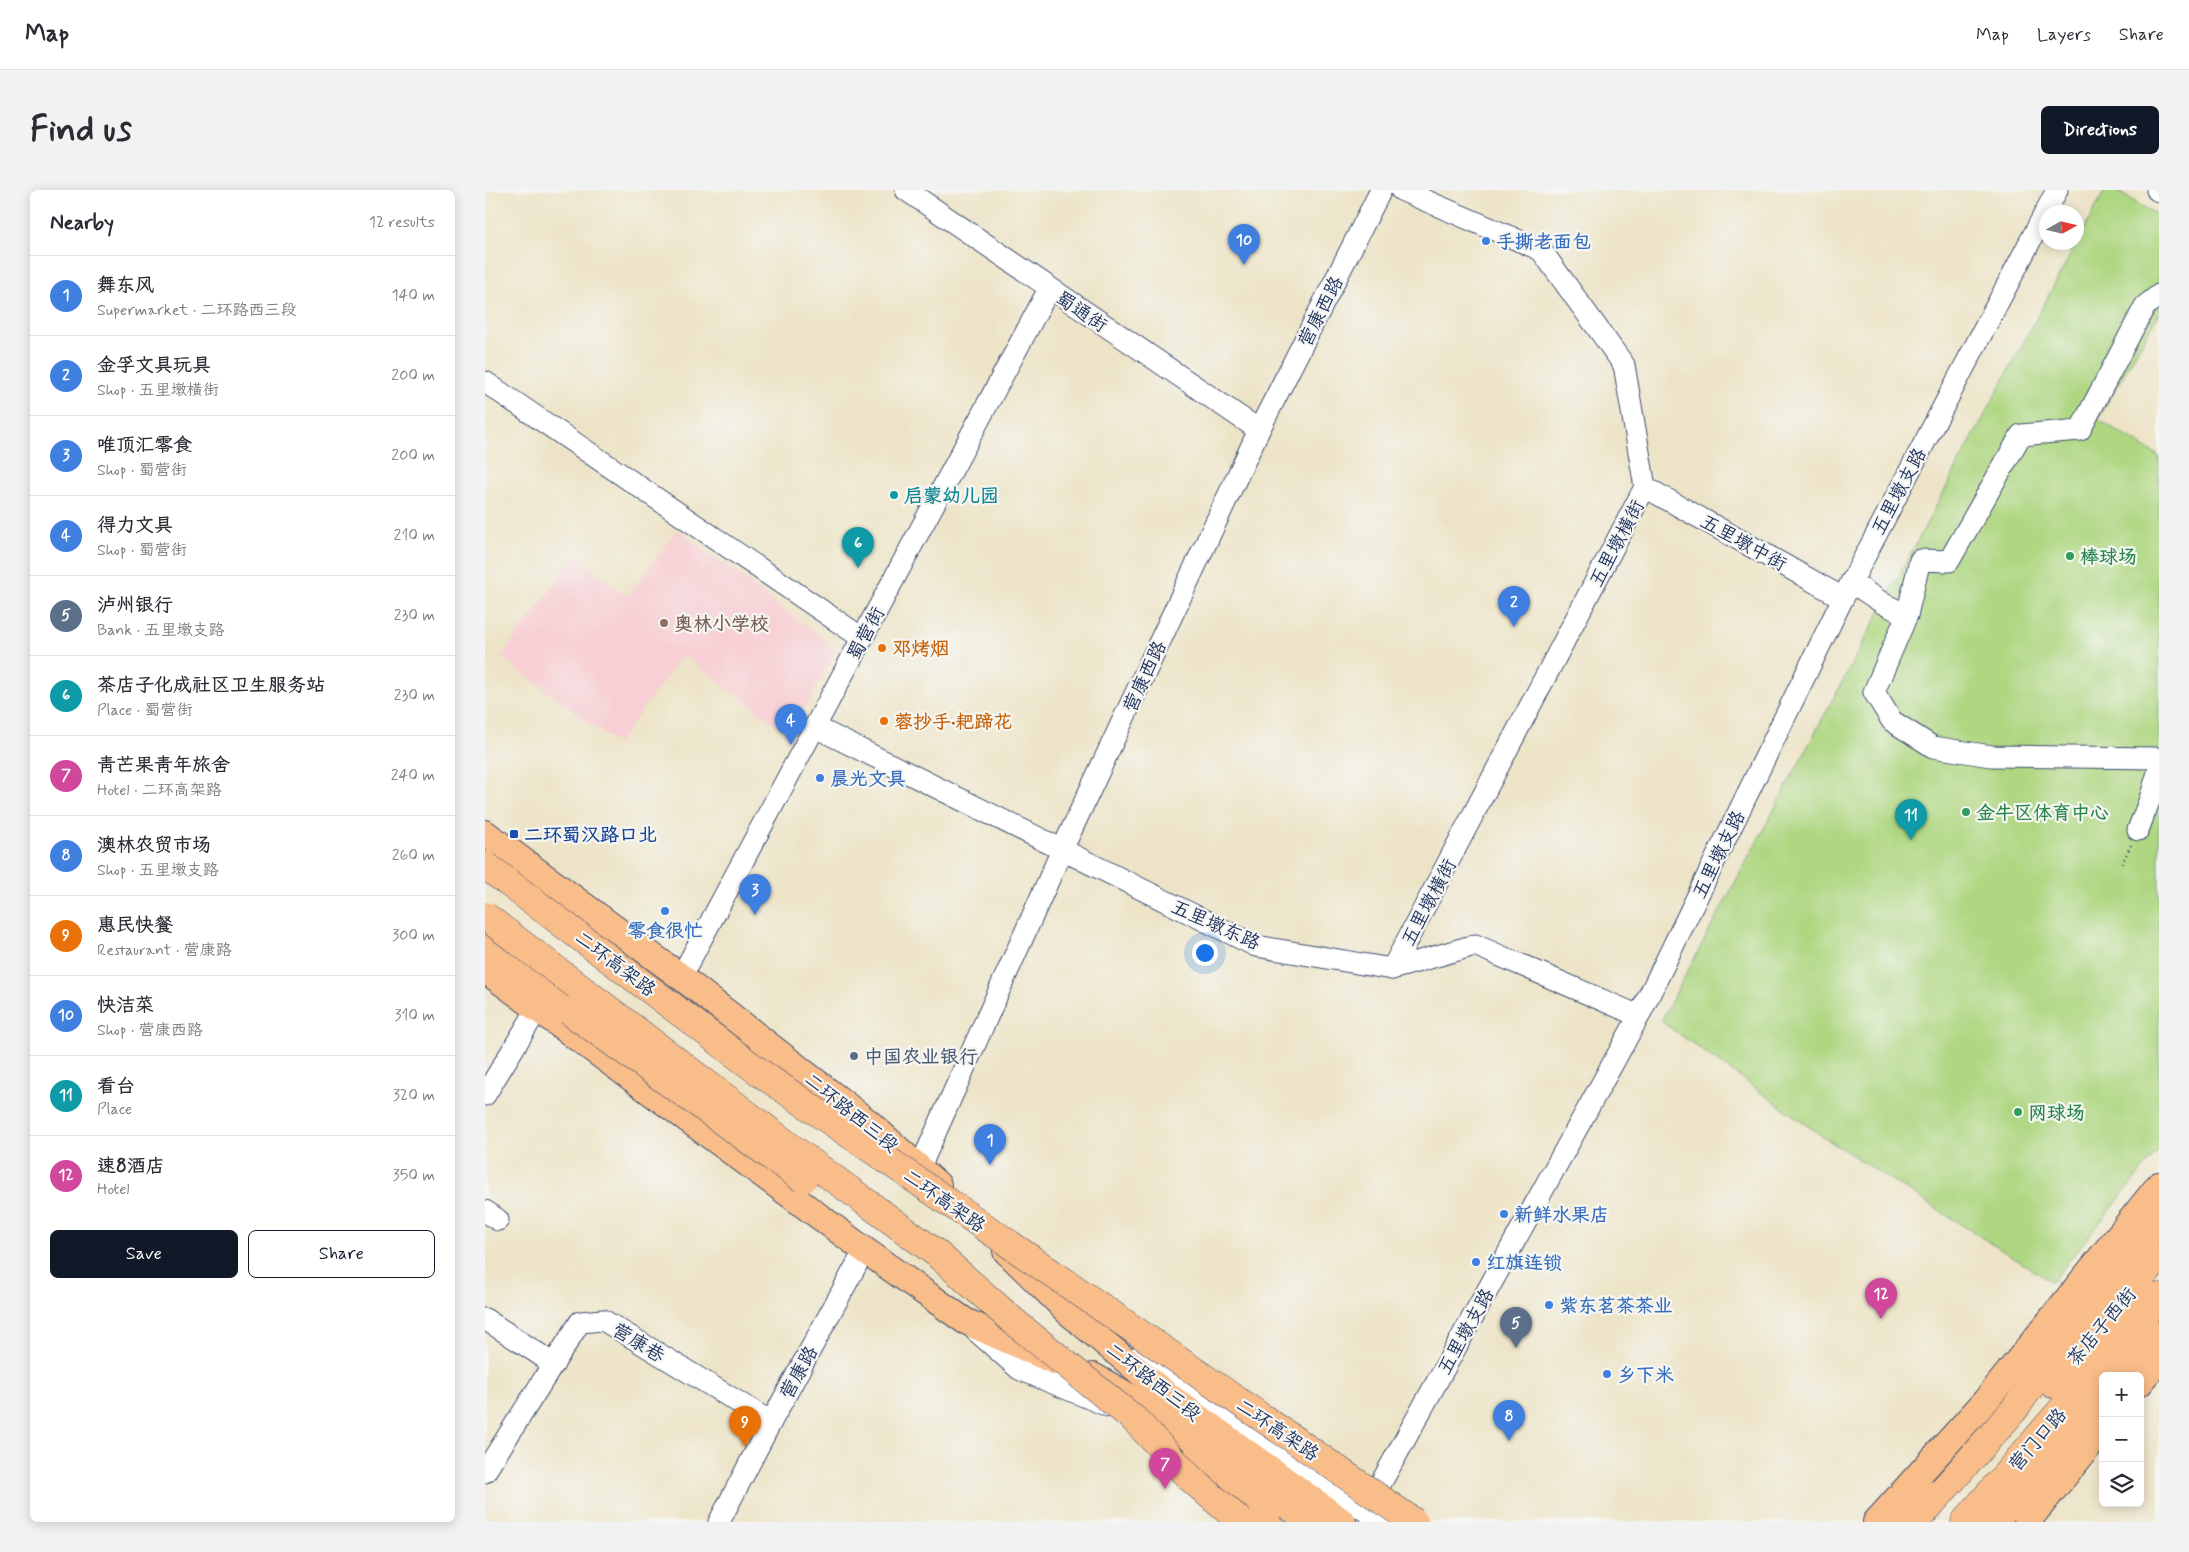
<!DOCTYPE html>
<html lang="en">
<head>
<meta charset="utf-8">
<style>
  :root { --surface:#fff; --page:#f2f2f3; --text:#2b2b33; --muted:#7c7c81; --line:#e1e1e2; --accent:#111827 }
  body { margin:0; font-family:Mynerve,"LXGW WenKai TC",sans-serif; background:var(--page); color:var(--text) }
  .controls { position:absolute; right:15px; bottom:15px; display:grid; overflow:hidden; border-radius:8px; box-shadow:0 2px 12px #0003 }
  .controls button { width:45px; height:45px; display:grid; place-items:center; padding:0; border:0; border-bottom:1px solid var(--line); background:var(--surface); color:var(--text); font:25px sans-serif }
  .compass { position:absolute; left:1554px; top:15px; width:45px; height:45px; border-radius:50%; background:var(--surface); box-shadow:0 2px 12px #0003; rotate:82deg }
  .you { position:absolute; left:719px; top:762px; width:18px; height:18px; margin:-12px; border:4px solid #fff; border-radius:50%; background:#1a73e8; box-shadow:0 0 0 8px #1a73e833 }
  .badge { display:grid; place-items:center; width:32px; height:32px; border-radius:50%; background:var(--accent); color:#fff; font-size:16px; font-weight:700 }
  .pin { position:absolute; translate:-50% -41px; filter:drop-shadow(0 1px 2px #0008) }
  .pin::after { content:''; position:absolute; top:26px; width:18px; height:15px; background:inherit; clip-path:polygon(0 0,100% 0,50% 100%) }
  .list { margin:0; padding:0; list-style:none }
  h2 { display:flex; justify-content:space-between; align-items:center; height:65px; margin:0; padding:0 20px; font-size:21px }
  h2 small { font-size:16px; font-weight:400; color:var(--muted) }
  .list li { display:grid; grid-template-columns:32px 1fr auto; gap:15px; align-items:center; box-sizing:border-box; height:80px; padding:0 20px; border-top:1px solid var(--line) }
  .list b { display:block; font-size:19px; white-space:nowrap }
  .list p { margin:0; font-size:16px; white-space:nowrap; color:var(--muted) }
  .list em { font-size:16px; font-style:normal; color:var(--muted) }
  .actions { display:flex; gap:10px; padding:15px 20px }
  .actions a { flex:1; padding:11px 0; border:1px solid var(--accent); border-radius:8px; text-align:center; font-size:18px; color:var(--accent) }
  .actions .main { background:var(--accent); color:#fff }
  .icon { flex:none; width:28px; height:28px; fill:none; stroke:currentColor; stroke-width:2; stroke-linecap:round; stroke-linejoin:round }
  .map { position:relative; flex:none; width:1674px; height:1332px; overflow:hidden; border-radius:8px }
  header { display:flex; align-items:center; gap:30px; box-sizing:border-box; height:70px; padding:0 25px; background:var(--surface); border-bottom:1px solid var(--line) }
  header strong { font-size:24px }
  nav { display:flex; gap:28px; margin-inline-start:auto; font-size:18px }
  .intro { display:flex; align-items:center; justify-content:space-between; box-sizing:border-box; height:120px; padding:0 30px }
  h1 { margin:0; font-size:35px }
  .button { padding:12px 22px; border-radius:8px; background:var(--accent); color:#fff; font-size:18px; font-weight:700 }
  main { display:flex; gap:30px; padding:0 30px }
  aside { flex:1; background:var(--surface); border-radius:8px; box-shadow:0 2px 12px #0003 }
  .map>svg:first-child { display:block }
  .built { fill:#f7cfd4 }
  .green { fill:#afd782; stroke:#658370 }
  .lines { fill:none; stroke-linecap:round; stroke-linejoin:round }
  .minor-casing { stroke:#3a4a6e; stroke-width:23 }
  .major-casing { stroke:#3a4a6e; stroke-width:28 }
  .highway-casing { stroke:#3a4a6e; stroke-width:29 }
  .path { stroke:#3a4a6e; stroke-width:2.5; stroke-dasharray:1 4; stroke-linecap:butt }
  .minor { stroke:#fff; stroke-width:21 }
  .major { stroke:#f8bd89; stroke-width:26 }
  .highway { stroke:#f8bd89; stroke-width:28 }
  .highway-bridge-casing { stroke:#3a4a6e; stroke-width:29; stroke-linecap:butt }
  .highway-bridge { stroke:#f8bd89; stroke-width:28 }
  .shop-dot { fill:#3f7fe0; stroke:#f6f6f2; stroke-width:2 }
  .culture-dot { fill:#0f9aa8; stroke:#f6f6f2; stroke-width:2 }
  .leisure-dot { fill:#2e9e5b; stroke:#f6f6f2; stroke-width:2 }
  .education-dot { fill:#8d6e63; stroke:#f6f6f2; stroke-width:2 }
  .food-dot { fill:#e8710a; stroke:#f6f6f2; stroke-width:2 }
  .transit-dot { fill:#1a4fb4; stroke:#f6f6f2; stroke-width:2 }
  .service-dot { fill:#5c6f8a; stroke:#f6f6f2; stroke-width:2 }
  .labels { text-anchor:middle; stroke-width:4.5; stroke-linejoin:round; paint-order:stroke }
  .shop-label { font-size:19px; font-weight:bold; fill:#366cbe; stroke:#f6f6f2; text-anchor:start }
  .street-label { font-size:19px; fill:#1b2f5e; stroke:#f6f6f2 }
  .culture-label { font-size:19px; font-weight:bold; fill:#0d838f; stroke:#f6f6f2; text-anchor:start }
  .leisure-label { font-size:19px; font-weight:bold; fill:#27864d; stroke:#f6f6f2; text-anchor:start }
  .education-label { font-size:19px; font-weight:bold; fill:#785e54; stroke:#f6f6f2; text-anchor:start }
  .food-label { font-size:19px; font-weight:bold; fill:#c56008; stroke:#f6f6f2; text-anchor:start }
  .transit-label { font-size:19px; font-weight:bold; fill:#164399; stroke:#f6f6f2; text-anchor:start }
  .service-label { font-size:19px; font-weight:bold; fill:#4e5e75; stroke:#f6f6f2; text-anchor:start }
</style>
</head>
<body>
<header>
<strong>Map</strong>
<nav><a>Map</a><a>Layers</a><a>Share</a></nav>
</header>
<div class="intro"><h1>Find us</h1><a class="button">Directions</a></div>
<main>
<aside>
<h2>Nearby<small>12 results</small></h2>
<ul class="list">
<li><span class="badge" style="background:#3f7fe0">1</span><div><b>舞东风</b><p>Supermarket · 二环路西三段</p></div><em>140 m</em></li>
<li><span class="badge" style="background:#3f7fe0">2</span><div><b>金孚文具玩具</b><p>Shop · 五里墩横街</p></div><em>200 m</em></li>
<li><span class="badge" style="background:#3f7fe0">3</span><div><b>唯顶汇零食</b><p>Shop · 蜀营街</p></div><em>200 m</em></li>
<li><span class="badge" style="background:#3f7fe0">4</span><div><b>得力文具</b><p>Shop · 蜀营街</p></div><em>210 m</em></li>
<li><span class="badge" style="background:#5c6f8a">5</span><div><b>泸州银行</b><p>Bank · 五里墩支路</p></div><em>230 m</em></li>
<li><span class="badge" style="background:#0f9aa8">6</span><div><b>茶店子化成社区卫生服务站</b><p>Place · 蜀营街</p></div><em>230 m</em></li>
<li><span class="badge" style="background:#d1479c">7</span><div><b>青芒果青年旅舍</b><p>Hotel · 二环高架路</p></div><em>240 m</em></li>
<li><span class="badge" style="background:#3f7fe0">8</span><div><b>澳林农贸市场</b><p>Shop · 五里墩支路</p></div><em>260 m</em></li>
<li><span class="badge" style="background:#e8710a">9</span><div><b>惠民快餐</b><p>Restaurant · 营康路</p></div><em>300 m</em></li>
<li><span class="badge" style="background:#3f7fe0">10</span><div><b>快洁菜</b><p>Shop · 营康西路</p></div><em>310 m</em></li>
<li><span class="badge" style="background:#0f9aa8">11</span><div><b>看台</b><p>Place</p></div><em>320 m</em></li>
<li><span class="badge" style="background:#d1479c">12</span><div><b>速8酒店</b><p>Hotel</p></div><em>350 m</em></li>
</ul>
<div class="actions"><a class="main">Save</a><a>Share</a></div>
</aside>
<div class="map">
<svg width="1674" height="1332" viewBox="0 0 1674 1332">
  <rect width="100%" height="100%" fill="#f6f6f2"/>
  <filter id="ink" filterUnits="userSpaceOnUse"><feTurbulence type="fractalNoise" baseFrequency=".02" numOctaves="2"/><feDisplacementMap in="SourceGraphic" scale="10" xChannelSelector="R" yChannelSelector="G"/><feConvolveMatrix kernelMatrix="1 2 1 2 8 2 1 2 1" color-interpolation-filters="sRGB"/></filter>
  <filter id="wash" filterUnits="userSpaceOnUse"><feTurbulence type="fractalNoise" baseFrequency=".0096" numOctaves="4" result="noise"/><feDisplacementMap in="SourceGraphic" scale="20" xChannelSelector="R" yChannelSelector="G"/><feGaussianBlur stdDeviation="1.12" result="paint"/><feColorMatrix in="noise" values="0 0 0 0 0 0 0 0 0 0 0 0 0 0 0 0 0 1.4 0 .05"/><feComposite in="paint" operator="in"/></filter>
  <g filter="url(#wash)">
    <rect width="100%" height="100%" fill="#ede4c7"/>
    <!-- built -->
    <path class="built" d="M192 339 353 460 304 545 198 465 132 554 16 467 90 366 143 406Z"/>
    <!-- green -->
    <path class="green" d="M1620 0H1630L1674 26V123L1613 229 1674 266V959L1567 1092 1337 946 1176 831Z"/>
  </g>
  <g filter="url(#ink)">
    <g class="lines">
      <!-- minor casing -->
      <g class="minor-casing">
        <g id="minor">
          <path d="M421 0 774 240"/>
          <path d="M1672 0 1674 1"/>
          <path d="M0 192 377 448"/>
          <path d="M1160 297 1358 408"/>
          <path d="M1366 392 1399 414 1422 425 1389 502 1407 531 1448 557 1506 566 1674 568"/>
          <path d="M1422 425 1435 370 1464 371 1536 245 1595 240 1660 116 1674 105"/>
          <path d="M330 537 771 756 907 779 990 755 1154 826"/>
          <path d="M1653 640 1665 609 1674 579"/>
          <path d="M907 779 1160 297 1139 175 1056 60 916 0"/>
          <path d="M196 787 564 99"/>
          <path d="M0 905 53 818"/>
          <path d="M435 977 577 660 774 240 896 0"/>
          <path d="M0 1021 13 1030"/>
          <path d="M0 1129 69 1174"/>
          <path d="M491 1141 534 1179 623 1216"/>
          <path d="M652 1167 897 1332"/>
          <path d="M0 1282 95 1132 118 1130 286 1232"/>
          <path d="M881 1320 1154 826 1358 408 1572 0"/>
          <path d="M234 1332 286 1232 373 1072 381 1061"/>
        </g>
      </g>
      <!-- major casing -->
      <g class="major-casing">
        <g id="major">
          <path d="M0 643 196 787 383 932 453 995"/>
          <path d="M0 780 381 1061 480 1131 571 1172"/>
          <path d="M521 1061 583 1122 681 1204 858 1332"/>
          <path d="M608 1186 661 1216 825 1332"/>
          <path d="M1655 1193 1674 1170"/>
          <path d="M1391 1332 1503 1208 1674 995"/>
          <path d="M1542 1332 1618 1239"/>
        </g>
      </g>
      <!-- highway casing -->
      <g class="highway-casing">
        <g id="highway">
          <path d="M0 759 84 821"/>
          <path d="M1638 1186 1674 1145"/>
          <path d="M1568 1194 1674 1066"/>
          <path d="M706 1273 782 1332"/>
          <path d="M1408 1332 1436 1300"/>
          <path d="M1430 1332 1528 1221 1597 1124 1674 1028"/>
          <path d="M1480 1332 1674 1107"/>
          <path d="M1508 1332 1618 1208"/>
        </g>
      </g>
      <!-- path -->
      <path class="path" d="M1637 674 1646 655"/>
      <!-- minor -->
      <use href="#minor" class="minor"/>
      <!-- major -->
      <use href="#major" class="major"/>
      <!-- highway -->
      <use href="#highway" class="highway"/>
      <!-- highway-bridge casing -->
      <g class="highway-bridge-casing">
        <g id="highway-bridge">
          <path d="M0 675 274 882 929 1332"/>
          <path d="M0 726 304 956 451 1063 527 1130 649 1229 704 1287 756 1332"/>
          <path d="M84 821 318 989"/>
        </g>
      </g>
      <!-- highway-bridge -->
      <use href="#highway-bridge" class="highway-bridge"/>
    </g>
  </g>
  <!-- markers -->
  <g class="shop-dot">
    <circle cx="1001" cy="51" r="5"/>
    <circle cx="335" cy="588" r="5"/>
    <circle cx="180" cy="721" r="5"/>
    <circle cx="1019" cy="1024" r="5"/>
    <circle cx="991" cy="1072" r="5"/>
    <circle cx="1064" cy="1115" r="5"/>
    <circle cx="1122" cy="1184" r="5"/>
  </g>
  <circle class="culture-dot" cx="409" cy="305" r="5"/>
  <g class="leisure-dot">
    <circle cx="1585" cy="366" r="5"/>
    <circle cx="1481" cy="622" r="5"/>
    <circle cx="1533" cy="922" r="5"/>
  </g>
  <circle class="education-dot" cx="179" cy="433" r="5"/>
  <g class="food-dot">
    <circle cx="397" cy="458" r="5"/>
    <circle cx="399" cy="531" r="5"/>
  </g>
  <rect class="transit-dot" x="24" y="639" width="10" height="10" rx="2.5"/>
  <circle class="service-dot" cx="369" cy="866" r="5"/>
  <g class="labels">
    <!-- shop labels -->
    <g class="shop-label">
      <text x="1011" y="58">手撕老面包</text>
      <text x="345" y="595">晨光文具</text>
      <text x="180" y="747" text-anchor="middle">零食很忙</text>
      <text x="1029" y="1031">新鲜水果店</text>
      <text x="1001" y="1079">红旗连锁</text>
      <text x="1074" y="1122">紫东茗茶茶业</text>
      <text x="1132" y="1191">乡下米</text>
    </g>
    <!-- street labels -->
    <g class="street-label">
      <text transform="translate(597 121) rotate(34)" y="7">蜀通街</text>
      <text transform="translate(835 121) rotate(-63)" y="7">营康西路</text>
      <text transform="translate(1413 301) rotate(-62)" y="7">五里墩支路</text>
      <text transform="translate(1259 352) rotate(29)" y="7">五里墩中街</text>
      <text transform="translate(1131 353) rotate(-62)" y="7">五里墩横街</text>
      <text transform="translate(380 443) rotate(-62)" y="7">蜀营街</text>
      <text transform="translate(659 486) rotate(-65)" y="7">营康西路</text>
      <text transform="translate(1233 664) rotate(-64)" y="7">五里墩支路</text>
      <text transform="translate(943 712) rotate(-62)" y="7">五里墩横街</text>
      <text transform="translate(731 734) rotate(24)" y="7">五里墩东路</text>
      <text transform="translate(131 773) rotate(37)" y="7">二环高架路</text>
      <text transform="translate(367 922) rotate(39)" y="7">二环路西三段</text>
      <text transform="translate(460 1010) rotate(35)" y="7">二环高架路</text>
      <text transform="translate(1616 1136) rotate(-50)" y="7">茶店子西街</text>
      <text transform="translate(980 1141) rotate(-61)" y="7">五里墩支路</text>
      <text transform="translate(154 1152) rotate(31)" y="7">营康巷</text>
      <text transform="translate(313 1182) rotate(-61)" y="7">营康路</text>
      <text transform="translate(669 1191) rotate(38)" y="7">二环路西三段</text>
      <text transform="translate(793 1239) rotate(34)" y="7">二环高架路</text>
      <text transform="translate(1552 1249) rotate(-49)" y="7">营门口路</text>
    </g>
    <!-- culture labels -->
    <g class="culture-label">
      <text x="419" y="312">启蒙幼儿园</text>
    </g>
    <!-- leisure labels -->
    <g class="leisure-label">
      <text x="1595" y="373">棒球场</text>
      <text x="1491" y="629">金牛区体育中心</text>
      <text x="1543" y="929">网球场</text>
    </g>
    <!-- education labels -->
    <g class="education-label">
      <text x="189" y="440">奥林小学校</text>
    </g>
    <!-- food labels -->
    <g class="food-label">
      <text x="407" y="465">邓烤烟</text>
      <text x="409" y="538">蓉抄手·耙蹄花</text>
    </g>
    <!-- transit labels -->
    <g class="transit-label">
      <text x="39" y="651">二环蜀汉路口北</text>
    </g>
    <!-- service labels -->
    <g class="service-label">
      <text x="379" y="873">中国农业银行</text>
    </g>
  </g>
</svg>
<div class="controls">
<button>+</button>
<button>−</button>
<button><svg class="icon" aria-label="layers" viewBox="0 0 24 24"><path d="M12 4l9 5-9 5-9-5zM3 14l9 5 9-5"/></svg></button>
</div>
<svg class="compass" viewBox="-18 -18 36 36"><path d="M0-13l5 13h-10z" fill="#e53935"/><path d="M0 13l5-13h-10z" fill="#7c7c81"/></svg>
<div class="you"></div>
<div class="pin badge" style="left:505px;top:975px;background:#3f7fe0">1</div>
<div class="pin badge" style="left:1029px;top:437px;background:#3f7fe0">2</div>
<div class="pin badge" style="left:270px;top:725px;background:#3f7fe0">3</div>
<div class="pin badge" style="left:306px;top:555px;background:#3f7fe0">4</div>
<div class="pin badge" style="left:1031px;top:1158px;background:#5c6f8a">5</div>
<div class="pin badge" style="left:373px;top:378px;background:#0f9aa8">6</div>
<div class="pin badge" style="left:680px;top:1299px;background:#d1479c">7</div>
<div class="pin badge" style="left:1024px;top:1251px;background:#3f7fe0">8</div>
<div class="pin badge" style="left:260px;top:1257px;background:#e8710a">9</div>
<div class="pin badge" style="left:759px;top:75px;background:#3f7fe0">10</div>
<div class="pin badge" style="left:1426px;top:650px;background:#0f9aa8">11</div>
<div class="pin badge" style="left:1396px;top:1129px;background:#d1479c">12</div>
</div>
</main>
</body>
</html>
